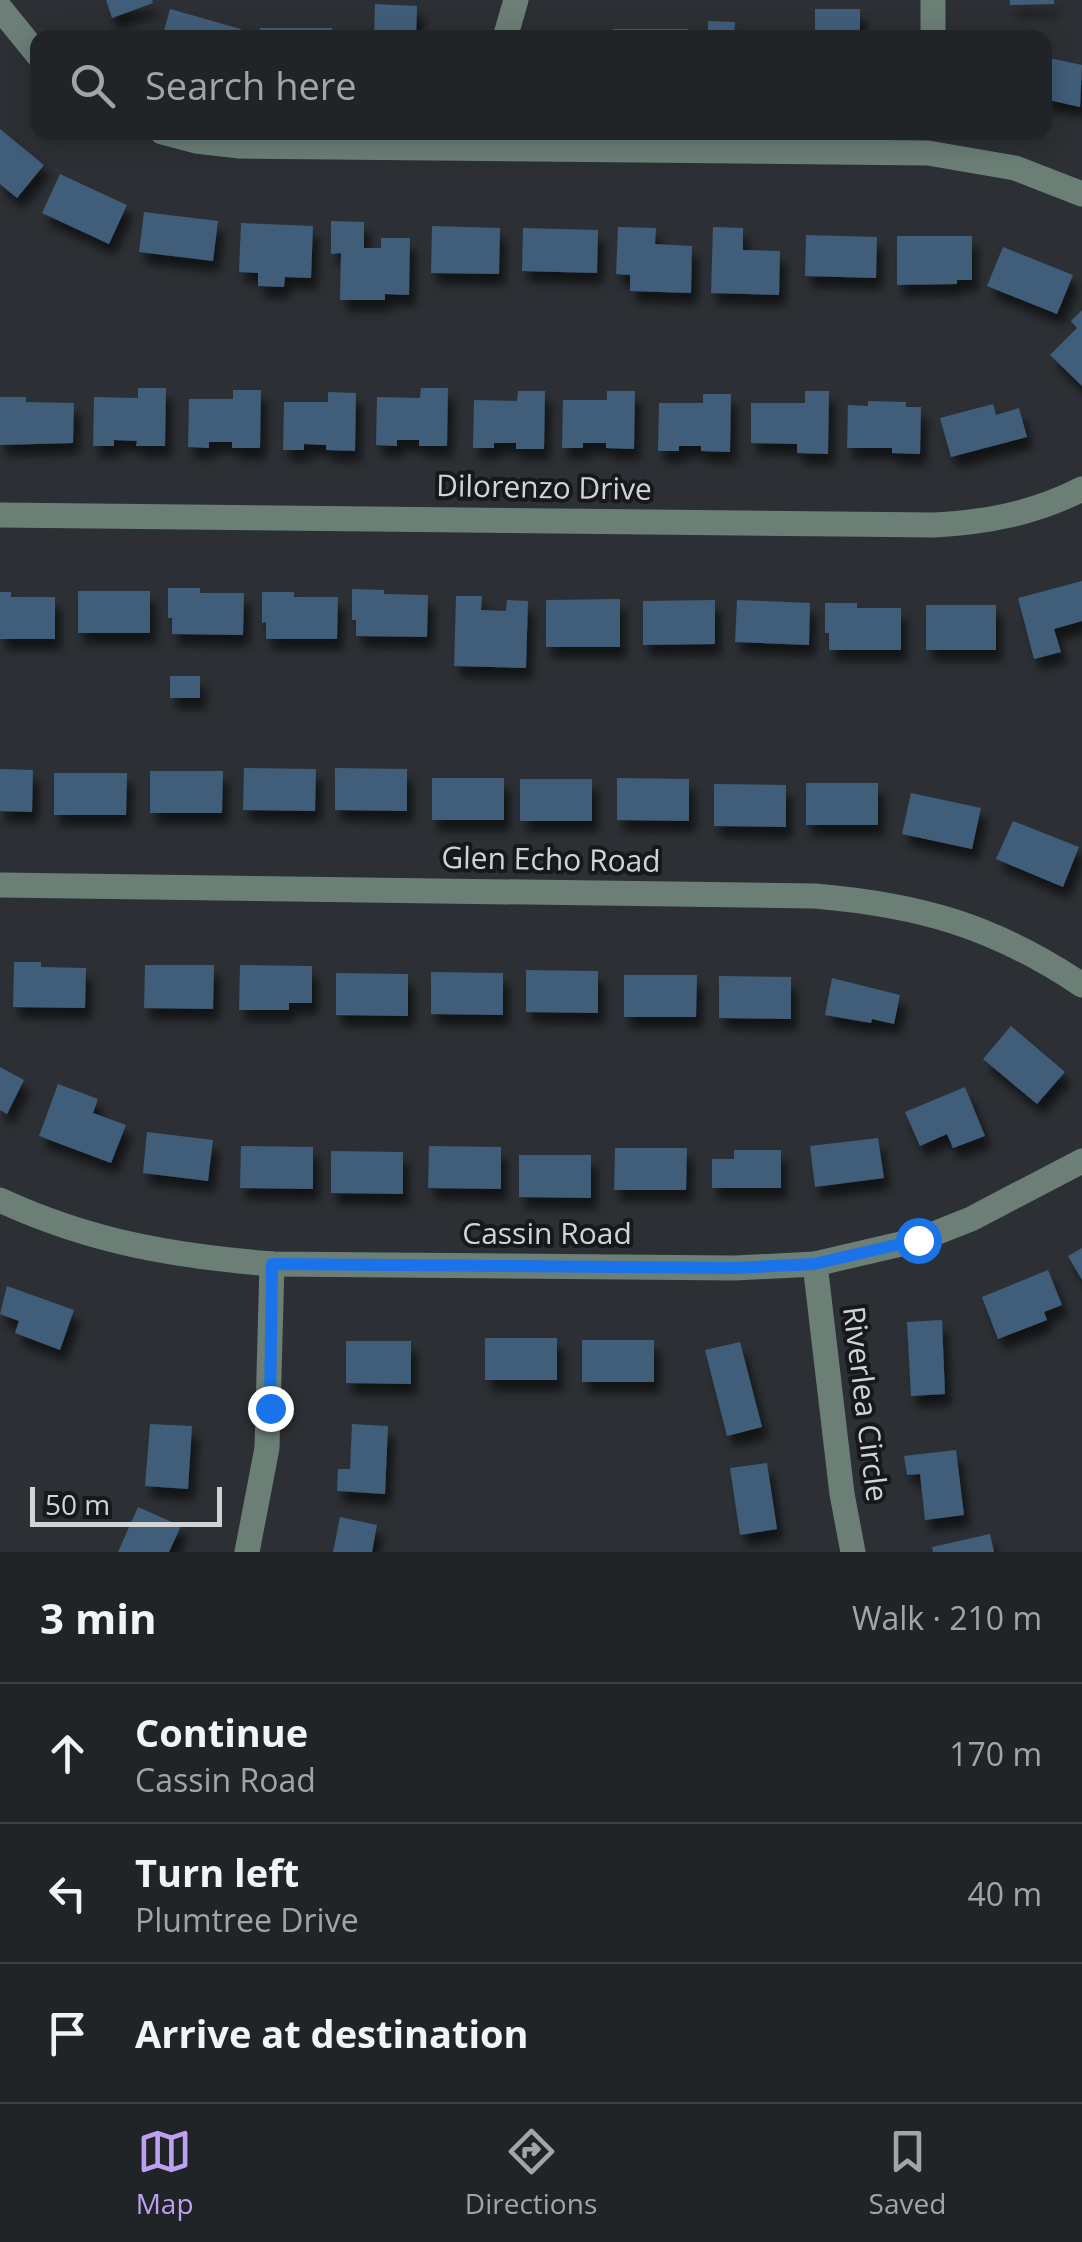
<!DOCTYPE html>
<html lang="en">
<head>
<meta charset="utf-8">
<style>
  :root { --surface:#212427; --page:#292c2f; --text:#f1f3f6; --muted:#a2a4a7; --line:#3e4144; --accent:#bca0f2 }
  body { margin:0; font-family:"Open Sans",sans-serif; background:var(--page); color:var(--text) }
  .scale { position:absolute; left:30px; bottom:25px; width:192px; box-sizing:border-box; padding-left:10px; border:5px solid #d1d4d7; border-top:0; font-size:28px; line-height:35px; white-space:nowrap; color:#d1d4d7; -webkit-text-stroke:8px #161819; paint-order:stroke }
  .stop { position:absolute; width:30px; height:30px; margin:-22px; border:8px solid #1a73e8; border-radius:50%; background:#fff }
  .stop.end { background:#1a73e8; border-color:#fff; box-shadow:0 2px 10px #0008 }
  .list { margin:0; padding:0; list-style:none }
  h2 { display:flex; justify-content:space-between; align-items:center; height:130px; margin:0; padding:0 40px; font-size:42px }
  h2 small { font-size:32px; font-weight:400; color:var(--muted) }
  .list li { display:grid; grid-template-columns:65px 1fr auto; gap:30px; align-items:center; box-sizing:border-box; height:140px; padding:0 40px; border-top:2px solid var(--line) }
  .list b { display:block; font-size:38px; white-space:nowrap }
  .list p { margin:0; font-size:32px; white-space:nowrap; color:var(--muted) }
  .list em { font-size:32px; font-style:normal; color:var(--muted) }
  .icon { flex:none; width:55px; height:55px; fill:none; stroke:currentColor; stroke-width:2; stroke-linecap:round; stroke-linejoin:round }
  .map { position:relative; flex:none; width:1082px; height:1552px; overflow:hidden }
  .search { position:absolute; background:var(--surface); box-shadow:0 5px 25px #0003; left:30px; right:30px; top:30px; height:110px; display:flex; align-items:center; gap:25px; box-sizing:border-box; padding:0 35px; border-radius:20px; color:var(--muted); font-size:38px }
  .sheet { height:550px; background:var(--surface) }
  nav { display:flex; justify-content:space-around; align-items:center; box-sizing:border-box; height:140px; border-top:2px solid var(--line); background:var(--surface); font-size:28px; color:var(--muted) }
  nav a { display:grid; justify-items:center; gap:5px }
  nav .on { color:var(--accent) }
  .map>svg:first-child { display:block }
  .building { fill:#3f5d7a; filter:url(#shadow) }
  .lines { fill:none; stroke-linecap:round; stroke-linejoin:round }
  .minor { stroke:#6b7f77; stroke-width:25 }
  .route { stroke:#1a73e8; stroke-width:12 }
  .labels { text-anchor:middle; stroke-width:8; stroke-linejoin:round; paint-order:stroke }
  .street-label { font-size:30px; fill:#d1d4d7; stroke:#161819 }
</style>
</head>
<body>
<div class="map">
<svg width="1082" height="1552" viewBox="0 0 1082 1552">
  <defs>
    <filter id="shadow"><feDropShadow dx="6" dy="11" stdDeviation="5" flood-color="#0009"/></filter>
  </defs>
  <rect width="100%" height="100%" fill="#2c3034"/>
  <!-- building -->
  <g class="building">
    <path d="M106 0H152L153 3 112 18Z"/>
    <path d="M1010 0H1054V4L1010 5Z"/>
    <path d="M375 4 417 6 416 38H374Z"/>
    <path d="M170 9 241 29 239 38H162Z"/>
    <rect x="815" y="9" width="45" height="29"/>
    <path d="M708 21 735 22 734 38H708Z"/>
    <rect x="260" y="28" width="72" height="10"/>
    <rect x="613" y="29" width="75" height="9"/>
    <path d="M1044 57 1082 65 1080 107 1044 99Z"/>
    <path d="M0 129 44 165 17 198 0 184Z"/>
    <path d="M60 174 127 205 109 244 42 213Z"/>
    <path d="M144 212 218 221 213 261 139 252Z"/>
    <path d="M331 221 364 222V248H381V238H410L409 295 385 294V300H340L341 253 331 254Z"/>
    <path d="M241 223 313 226 311 278 285 277 284 287 258 286V273L239 272Z"/>
    <path d="M432 226 500 228 499 274 431 273Z"/>
    <path d="M618 227 656 228 655 244 692 246 691 293 630 291V275L616 274Z"/>
    <path d="M713 227 743 228V250L780 251 779 295 711 293Z"/>
    <path d="M523 228 598 230 597 273 522 271Z"/>
    <path d="M806 235 877 237 876 278 805 276Z"/>
    <path d="M897 236H972V280H957V284L897 285Z"/>
    <path d="M1003 247 1073 275 1057 314 987 286Z"/>
    <path d="M1082 310V386L1050 355 1077 328 1071 321Z"/>
    <path d="M138 388H166L165 446H136L137 441 114 440V446H93L94 397 138 398Z"/>
    <path d="M421 388H448L447 446H419V440H397V446L376 445 377 397 420 398Z"/>
    <path d="M233 390H261L260 448H232V442H209V448L188 447 189 399H233Z"/>
    <path d="M518 391H545L544 449H516V443H494V448H473L474 400 517 401Z"/>
    <path d="M607 391H635L634 449 606 448V443H583V448H562L563 400H607Z"/>
    <path d="M805 391H829L828 454 797 453V444L751 443V403H805Z"/>
    <path d="M328 392 356 393 355 451 326 450V445L304 444V450H283L284 402H328Z"/>
    <path d="M703 394H731L730 452 701 451V446H679V451H658L659 403H703Z"/>
    <path d="M0 397H26V402L74 403 73 443 0 445Z"/>
    <path d="M868 401 906 402V407H921L920 454 892 453V448H847L848 405 868 406Z"/>
    <path d="M993 404 996 415 1019 408 1027 437 951 457 940 418Z"/>
    <path d="M1082 581V621L1054 629 1061 652 1034 659 1018 598Z"/>
    <path d="M168 588H200V593H244L243 635 172 634V618H168Z"/>
    <path d="M352 589 384 590V594L428 595 427 637 356 636V620H352Z"/>
    <rect x="78" y="591" width="72" height="42"/>
    <path d="M0 592H11V597H55V639H0Z"/>
    <path d="M262 592H294V597H338L337 639H266V622L262 623Z"/>
    <path d="M456 596H482L481 610 506 611 507 600 528 601 526 668 454 666Z"/>
    <path d="M620 599V647H546V600Z"/>
    <path d="M715 600V644L643 645V601Z"/>
    <path d="M737 600 810 603 809 645 735 642Z"/>
    <path d="M825 603H857V608H901V650H829V633H825Z"/>
    <rect x="926" y="605" width="70" height="45"/>
    <rect x="170" y="676" width="30" height="22"/>
    <path d="M244 768 316 769 315 811 243 810Z"/>
    <path d="M335 768 407 769V811L335 810Z"/>
    <path d="M0 769 33 770 32 812 0 811Z"/>
    <path d="M150 771H223L222 813H150Z"/>
    <path d="M54 773H127L126 815H54Z"/>
    <rect x="432" y="778" width="72" height="42"/>
    <path d="M617 778 689 779V821L617 820Z"/>
    <rect x="520" y="779" width="72" height="42"/>
    <rect x="806" y="783" width="72" height="42"/>
    <path d="M714 784 786 785V827L714 826Z"/>
    <path d="M911 793 981 808 972 849 902 834Z"/>
    <path d="M1013 821 1079 847 1063 887 996 859Z"/>
    <path d="M14 962H41V967L86 968 85 1008 13 1007Z"/>
    <path d="M145 965H214L213 1009 144 1008Z"/>
    <path d="M240 965 312 966V1003H289V1010H239Z"/>
    <path d="M526 970 598 971V1013L526 1012Z"/>
    <path d="M431 972 503 973V1015L431 1014Z"/>
    <path d="M336 973 408 974V1016L336 1015Z"/>
    <path d="M624 975H697L696 1017H624Z"/>
    <path d="M719 976 791 977V1019L719 1018Z"/>
    <path d="M832 978 900 995 894 1024 872 1019 871 1023 825 1015Z"/>
    <path d="M1011 1026 1065 1072 1037 1104 983 1059Z"/>
    <path d="M0 1067 24 1080 7 1114 0 1110Z"/>
    <path d="M58 1084 98 1099 93 1113 126 1125 111 1163 39 1136Z"/>
    <path d="M965 1087 985 1136 953 1148 947 1134 920 1146 905 1112Z"/>
    <path d="M147 1132 213 1140 208 1181 143 1173Z"/>
    <path d="M878 1138 884 1178 815 1187 810 1146Z"/>
    <path d="M241 1146 313 1147V1189L240 1188Z"/>
    <path d="M429 1146 501 1147V1189L428 1188Z"/>
    <path d="M615 1148H687L686 1190H614Z"/>
    <path d="M734 1150H781V1188H712V1159H734Z"/>
    <path d="M331 1151 403 1152V1194L331 1193Z"/>
    <path d="M519 1155H591V1198L519 1197Z"/>
    <path d="M1082 1248V1280L1068 1256Z"/>
    <path d="M1048 1270 1062 1305 1044 1312 1047 1320 998 1339 982 1297Z"/>
    <path d="M7 1286 74 1310 60 1350 15 1333 19 1321 0 1314Z"/>
    <path d="M942 1320 945 1394 911 1396 907 1322Z"/>
    <rect x="485" y="1338" width="72" height="42"/>
    <rect x="582" y="1340" width="72" height="42"/>
    <path d="M346 1341H411V1384L346 1383Z"/>
    <path d="M740 1342 762 1427 727 1436 705 1350Z"/>
    <path d="M150 1424 192 1426 188 1489 145 1486Z"/>
    <path d="M352 1424 388 1426 385 1494 337 1491 338 1469H350Z"/>
    <path d="M956 1450 964 1515 925 1520 920 1474 907 1475 904 1456Z"/>
    <path d="M767 1463 777 1529 740 1535 730 1468Z"/>
    <path d="M138 1507 181 1526 169 1552H118Z"/>
    <path d="M340 1517 377 1525 372 1552H333Z"/>
    <path d="M990 1534 994 1552H933L932 1547Z"/>
  </g>
  <g class="lines">
    <!-- minor -->
    <g class="minor">
      <path d="M933 0V38"/>
      <path d="M0 8 38 55"/>
      <path d="M505 38 516 0"/>
      <path d="M162 132 196 141 240 146 928 153 1015 168 1082 194"/>
      <path d="M0 515 935 525C988 522 1035 513 1082 489"/>
      <path d="M0 885 815 896C920 905 994 926 1082 985"/>
      <path d="M0 1200C91 1242 174 1256 272 1264L735 1268 815 1264 918 1240 971 1219 1082 1161"/>
      <path d="M815 1264 842 1494 853 1552"/>
      <path d="M247 1552 267 1448 272 1264"/>
    </g>
  </g>
  <g class="lines">
    <!-- route -->
    <path class="route" d="M270 1408 272 1264 734 1268 814 1264 918 1240"/>
  </g>
  <g class="labels">
    <!-- street labels -->
    <g class="street-label">
      <text transform="translate(544 488) rotate(1)" y="10">Dilorenzo Drive</text>
      <text transform="translate(551 860) rotate(1)" y="10">Glen Echo Road</text>
      <text x="547" y="1244">Cassin Road</text>
      <text transform="translate(865 1404) rotate(83)" y="10">Riverlea Circle</text>
    </g>
  </g>
</svg>
<div class="scale">50 m</div>
<div class="stop" style="left:918px;top:1240px"></div>
<div class="stop end" style="left:270px;top:1408px"></div>
<div class="search"><svg class="icon" aria-label="search" viewBox="0 0 24 24"><circle cx="10" cy="10" r="6"/><path d="M15 15l6 6"/></svg>Search here</div>
</div>
<section class="sheet">
<h2>3 min<small>Walk · 210 m</small></h2>
<ul class="list">
<li><svg class="icon" aria-label="ahead" viewBox="0 0 24 24"><path d="M12 20V5M6 11l6-6 6 6"/></svg><div><b>Continue</b><p>Cassin Road</p></div><em>170 m</em></li>
<li><svg class="icon" aria-label="left" viewBox="0 0 24 24"><path d="M17 20v-9H6M10 6l-5 5 5 5"/></svg><div><b>Turn left</b><p>Plumtree Drive</p></div><em>40 m</em></li>
<li><svg class="icon" aria-label="arrive" viewBox="0 0 24 24"><path d="M6 21V4h12l-3 4 3 4H6"/></svg><div><b>Arrive at destination</b></div></li>
</ul>
</section>
<nav>
<a class="on"><svg class="icon" aria-label="map" viewBox="0 0 24 24"><path d="M3 6l6-2 6 2 6-2v14l-6 2-6-2-6 2zM9 4v14M15 6v14"/></svg>Map</a>
<a><svg class="icon" aria-label="directions" viewBox="0 0 24 24"><path d="M12 3l9 9-9 9-9-9zM9 14v-3h6M13 9l2 2-2 2"/></svg>Directions</a>
<a><svg class="icon" aria-label="saved" viewBox="0 0 24 24"><path d="M7 4h10v16l-5-4-5 4z"/></svg>Saved</a>
</nav>
</body>
</html>
